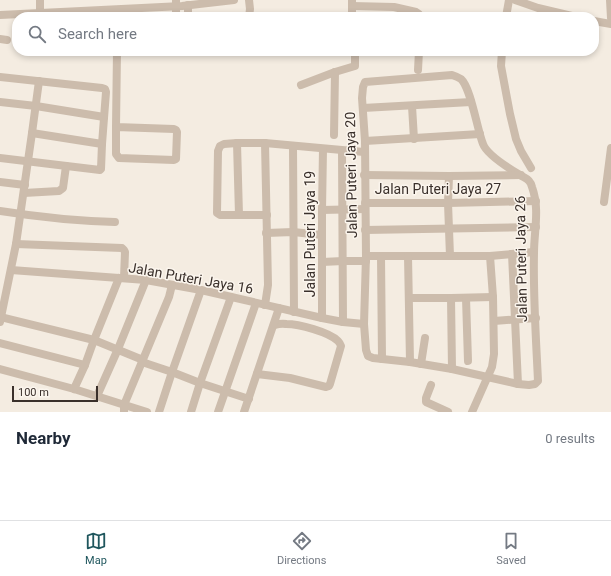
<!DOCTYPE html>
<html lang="en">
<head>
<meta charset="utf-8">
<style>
  :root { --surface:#fff; --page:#f2f2f3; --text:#1f2937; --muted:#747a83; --line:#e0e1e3; --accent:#1f565d }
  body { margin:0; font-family:Roboto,sans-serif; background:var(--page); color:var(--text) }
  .scale { position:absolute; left:12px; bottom:10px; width:86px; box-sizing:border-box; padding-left:4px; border:2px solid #3a302b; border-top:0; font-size:11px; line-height:14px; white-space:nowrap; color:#3a302b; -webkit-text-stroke:3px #fbf5ed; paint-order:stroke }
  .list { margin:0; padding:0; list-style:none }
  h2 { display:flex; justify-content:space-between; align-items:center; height:52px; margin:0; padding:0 16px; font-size:17px }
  h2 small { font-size:13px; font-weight:400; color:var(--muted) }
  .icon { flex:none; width:22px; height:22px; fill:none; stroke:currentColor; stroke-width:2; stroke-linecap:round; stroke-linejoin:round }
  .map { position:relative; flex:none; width:611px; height:412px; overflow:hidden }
  .search { position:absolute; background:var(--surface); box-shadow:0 2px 6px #0003; left:12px; right:12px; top:12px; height:44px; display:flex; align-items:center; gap:10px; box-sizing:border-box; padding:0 14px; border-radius:16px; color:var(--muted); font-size:15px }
  .sheet { height:108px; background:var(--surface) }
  nav { display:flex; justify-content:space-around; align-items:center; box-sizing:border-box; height:56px; border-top:1px solid var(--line); background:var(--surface); font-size:11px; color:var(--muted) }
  nav a { display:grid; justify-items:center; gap:2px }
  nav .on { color:var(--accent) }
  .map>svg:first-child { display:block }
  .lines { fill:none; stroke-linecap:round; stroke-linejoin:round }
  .minor { stroke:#ccbcac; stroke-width:8 }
  .labels { text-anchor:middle; stroke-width:3; stroke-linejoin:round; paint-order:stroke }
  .street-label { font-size:14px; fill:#3a302b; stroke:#fbf5ed }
</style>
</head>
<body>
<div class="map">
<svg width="611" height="412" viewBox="0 0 611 412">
  <rect width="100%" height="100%" fill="#f4ece1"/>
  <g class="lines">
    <!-- minor -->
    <g class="minor">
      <path d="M40 0V13"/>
      <path d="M352 0V17"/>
      <path d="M515 0 538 8 576 17"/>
      <path d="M610 0 611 18"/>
      <path d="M188 5V17"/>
      <path d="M352 6 394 7 416 12 419 14 420 17"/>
      <path d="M0 15 182 6 234 0"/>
      <path d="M176 17V0"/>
      <path d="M249 17 250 9 249 0"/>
      <path d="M506 17 509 0"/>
      <path d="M594 21 611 24"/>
      <path d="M0 39 7 40"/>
      <path d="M502 51 501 66 510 114 516 139 521 151 531 168"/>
      <path d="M418 70 419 51"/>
      <path d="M452 75C455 76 458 77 461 79 471 88 477 129 483 144 487 155 510 169 520 175 526 179 530 179 532 187 540 209 534 231 534 253 533 296 536 338 538 381L535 384 529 385 518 384 452 369 410 362 373 358 368 356 366 350 364 324 366 256 365 141 362 98 363 87 365 82Z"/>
      <path d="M0 77 102 88 105 89 106 92 102 144 101 169 100 170 0 158"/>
      <path d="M301 85 335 72 355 66V51"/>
      <path d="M0 102 36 106 104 117"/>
      <path d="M412 106 414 139"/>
      <path d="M363 108 471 102"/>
      <path d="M116 127 174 129 176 130 177 132 176 159 174 160 119 158 116 154V127L117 51"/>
      <path d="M32 133 102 144"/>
      <path d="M334 135 335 72"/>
      <path d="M365 141 480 134"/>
      <path d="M237 143 239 215"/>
      <path d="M293 146 294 312"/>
      <path d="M342 151 343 322"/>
      <path d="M364 175 449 176 521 175"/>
      <path d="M449 176 448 203 450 256"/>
      <path d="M0 182 25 185"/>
      <path d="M24 193 59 191 63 188 66 166"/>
      <path d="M604 202 611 148"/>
      <path d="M365 203H448L536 201"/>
      <path d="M322 210 365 209"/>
      <path d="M0 211C38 217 76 221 115 222"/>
      <path d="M267 215H220L217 213 218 151 220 146 224 144 237 143H265L364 152"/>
      <path d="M365 230 536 227"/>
      <path d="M266 233 293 232 322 235"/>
      <path d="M16 244 122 248 124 250 125 252 124 278"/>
      <path d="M512 254 518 384"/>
      <path d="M366 256H490L534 252"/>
      <path d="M381 256 382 359"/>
      <path d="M408 256 410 362"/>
      <path d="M322 262 343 261H366"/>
      <path d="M11 270 146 280 201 290 322 318 343 322 364 324"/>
      <path d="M409 298H451L493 297"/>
      <path d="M451 298 452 369"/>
      <path d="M466 298 468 361"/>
      <path d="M265 305 268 285 265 143"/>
      <path d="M0 317 94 340 143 360"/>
      <path d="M322 318V210L323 149"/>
      <path d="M494 321 536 318"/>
      <path d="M0 322 16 244 32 133 39 81"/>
      <path d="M0 343 85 365"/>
      <path d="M142 362 172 372 200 383 249 399"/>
      <path d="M421 364 425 338"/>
      <path d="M0 369 74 389 147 412"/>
      <path d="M257 374 290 378 326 387 329 386 330 384 341 346C340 343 340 343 338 341 329 332 299 324 286 324 282 323 278 324 274 325"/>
      <path d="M431 385 426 398V402L448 412"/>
      <path d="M74 389 85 365 94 340 119 278"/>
      <path d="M97 396 118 349 146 280"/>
      <path d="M124 412V405L169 297 172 285"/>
      <path d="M159 412 172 372 201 290"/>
      <path d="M191 412 200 383 231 297"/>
      <path d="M218 412 256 303"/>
      <path d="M244 412 279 308"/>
      <path d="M472 412 492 367 494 354 493 297 490 256"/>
    </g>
  </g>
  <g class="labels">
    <!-- street labels -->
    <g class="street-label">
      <text transform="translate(351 175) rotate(-91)" y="5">Jalan Puteri Jaya 20</text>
      <text x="438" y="194">Jalan Puteri Jaya 27</text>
      <text transform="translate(310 234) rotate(-90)" y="5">Jalan Puteri Jaya 19</text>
      <text transform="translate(521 259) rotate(-91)" y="5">Jalan Puteri Jaya 26</text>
      <text transform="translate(191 278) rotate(10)" y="5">Jalan Puteri Jaya 16</text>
    </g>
  </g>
</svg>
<div class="scale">100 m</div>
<div class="search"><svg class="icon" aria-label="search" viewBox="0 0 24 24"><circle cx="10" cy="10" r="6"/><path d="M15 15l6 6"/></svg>Search here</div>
</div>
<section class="sheet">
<h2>Nearby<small>0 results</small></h2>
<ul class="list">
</ul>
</section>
<nav>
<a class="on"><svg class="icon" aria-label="map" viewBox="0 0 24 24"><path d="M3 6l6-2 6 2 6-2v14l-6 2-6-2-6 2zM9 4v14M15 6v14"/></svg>Map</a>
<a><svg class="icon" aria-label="directions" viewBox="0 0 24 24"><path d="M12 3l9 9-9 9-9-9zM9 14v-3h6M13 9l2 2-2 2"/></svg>Directions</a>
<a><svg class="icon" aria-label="saved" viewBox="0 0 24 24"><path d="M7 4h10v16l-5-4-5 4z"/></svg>Saved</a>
</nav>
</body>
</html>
